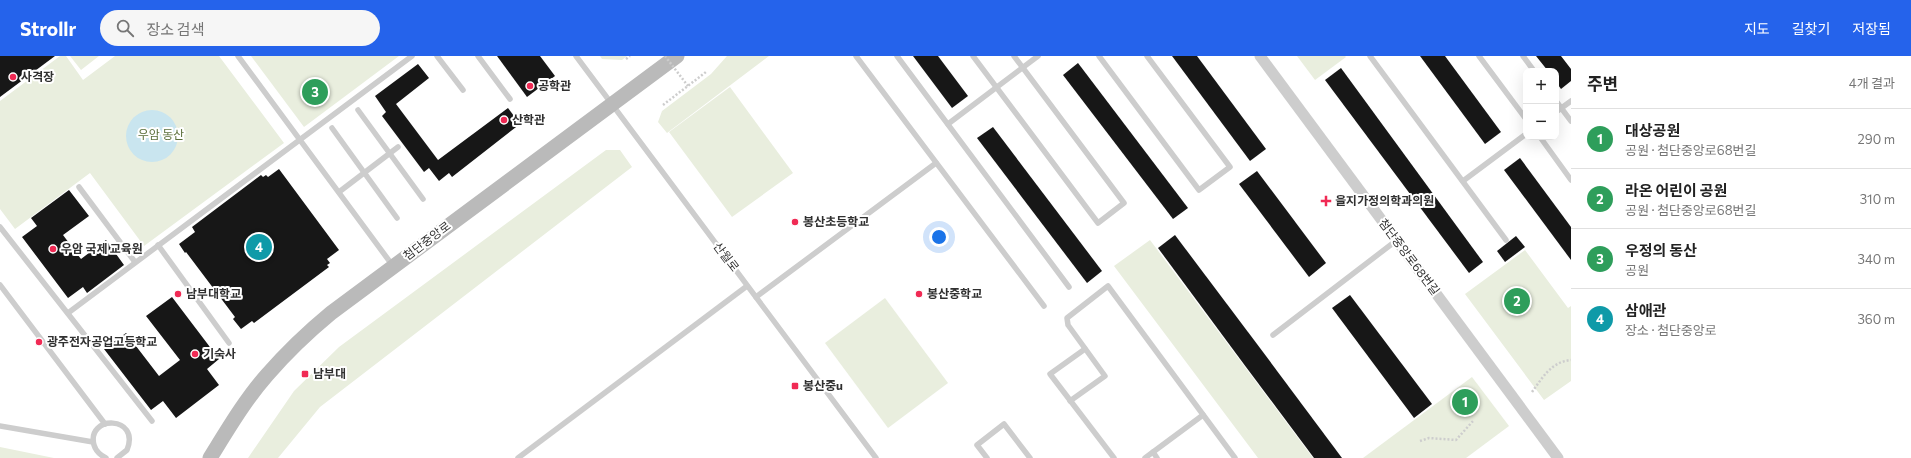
<!DOCTYPE html>
<html lang="ko">
<head>
<meta charset="utf-8">
<style>
  :root { --surface:#fff; --page:#f6f6f6; --text:#222; --muted:#767676; --line:#e0e0e0; --accent:#2563eb }
  body { margin:0; font-family:Commissioner,"Noto Sans KR",sans-serif; background:var(--page); color:var(--text) }
  .controls { position:absolute; right:12px; top:12px; display:grid; overflow:hidden; border-radius:8px; box-shadow:0 4px 16px #0002 }
  .controls button { width:36px; height:36px; display:grid; place-items:center; padding:0; border:0; border-bottom:1px solid var(--line); background:var(--surface); color:var(--text); font:20px sans-serif }
  .you { position:absolute; left:939px; top:181px; width:14px; height:14px; margin:-10px; border:3px solid #fff; border-radius:50%; background:#1a73e8; box-shadow:0 0 0 6px #1a73e833 }
  .badge { display:grid; place-items:center; width:26px; height:26px; border-radius:50%; background:var(--accent); color:#fff; font-size:13px; font-weight:700 }
  .pin { position:absolute; translate:-50% -50%; border:2px solid #fff; box-shadow:0 1px 4px #0006 }
  .list { margin:0; padding:0; list-style:none }
  h2 { display:flex; justify-content:space-between; align-items:center; height:52px; margin:0; padding:0 16px; font-size:17px }
  h2 small { font-size:13px; font-weight:400; color:var(--muted) }
  .list li { display:grid; grid-template-columns:26px 1fr auto; gap:12px; align-items:center; box-sizing:border-box; height:60px; padding:0 16px; border-top:1px solid var(--line) }
  .list b { display:block; font-size:15px; white-space:nowrap }
  .list p { margin:0; font-size:13px; white-space:nowrap; color:var(--muted) }
  .list em { font-size:13px; font-style:normal; color:var(--muted) }
  .icon { flex:none; width:22px; height:22px; fill:none; stroke:currentColor; stroke-width:2; stroke-linecap:round; stroke-linejoin:round }
  .map { position:relative; flex:none; width:1571px; height:402px; overflow:hidden }
  header { display:flex; align-items:center; gap:24px; box-sizing:border-box; height:56px; padding:0 20px; background:var(--accent); color:#fff }
  header strong { font-size:19px }
  nav { display:flex; gap:22px; margin-inline-start:auto; font-size:14px }
  .search { width:280px; height:36px; background:var(--page); display:flex; align-items:center; gap:10px; box-sizing:border-box; padding:0 14px; border-radius:22px; color:var(--muted); font-size:15px }
  main { display:flex }
  aside { flex:1; background:var(--surface) }
  .map>svg:first-child { display:block }
  .green { fill:#e9eede }
  .water { fill:#c9e5ef }
  .building { fill:#171717 }
  .lines { fill:none; stroke-linecap:round; stroke-linejoin:round }
  .path { stroke:#cdcdcd; stroke-width:2.5; stroke-dasharray:2 2; stroke-linecap:butt }
  .lane { stroke:#cdcdcd; stroke-width:5.5 }
  .street { stroke:#cdcdcd; stroke-width:11 }
  .secondary { stroke:#bababa; stroke-width:15 }
  .path-bridge { stroke:#cdcdcd; stroke-width:2.5; stroke-dasharray:2 2; stroke-linecap:butt }
  .poi-dot { fill:#f02a54; stroke:#fff; stroke-width:1.5 }
  .labels { text-anchor:middle; stroke-width:4; stroke-linejoin:round; paint-order:stroke }
  .poi-label { font-size:12px; font-weight:bold; fill:#303030; stroke:#fff; text-anchor:start }
  .park-label { font-size:12px; fill:#5b6f3a; stroke:#fff }
  .street-label { font-size:12px; fill:#303030; stroke:#fff }
</style>
</head>
<body>
<header>
<strong>Strollr</strong>
<div class="search"><svg class="icon" aria-label="search" viewBox="0 0 24 24"><circle cx="10" cy="10" r="6"/><path d="M15 15l6 6"/></svg>장소 검색</div>
<nav><a>지도</a><a>길찾기</a><a>저장됨</a></nav>
</header>
<main>
<div class="map">
<svg width="1571" height="402" viewBox="0 0 1571 402">
  <rect width="100%" height="100%" fill="#fff"/>
  <!-- green -->
  <g class="green">
    <path d="M60 0H66L83 24 115 0H219L284 87 144 190 90 117 15 173 0 153V45Z"/>
    <path d="M70 0H99L81 14Z"/>
    <path d="M251 0H399L304 71Z"/>
    <path d="M600 0H627L622 4 602 3Z"/>
    <path d="M727 0H769L667 77 658 66 662 55 711 18Z"/>
    <path d="M1297 0H1345L1346 1 1315 24Z"/>
    <path d="M730 31 793 117 732 161 669 76Z"/>
    <path d="M606 94H620L632 111 320 351 278 402H248L294 335 339 291Z"/>
    <path d="M1150 184 1313 402H1258L1114 210Z"/>
    <path d="M1525 194 1568 252 1571 250V325L1544 344 1465 238Z"/>
    <path d="M885 242 948 327 888 372 825 287Z"/>
    <path d="M1472 321 1509 370 1466 402H1363Z"/>
    <path d="M0 391 54 402H0Z"/>
  </g>
  <!-- water -->
  <circle class="water" cx="152" cy="80" r="26"/>
  <!-- building -->
  <g class="building">
    <path d="M0 0H55L0 41Z"/>
    <path d="M497 0H540L555 20 527 41Z"/>
    <path d="M913 0H938L968 40 952 52Z"/>
    <path d="M1172 0H1197L1266 93 1250 105Z"/>
    <path d="M1420 0H1445L1501 76 1485 88Z"/>
    <path d="M1536 0H1561L1571 13V25L1561 33 1556 26V15H1548Z"/>
    <path d="M1078 7 1188 152 1173 163 1063 19Z"/>
    <path d="M418 8 429 22 396 48 438 104 508 52 520 68 452 121 449 117 439 125 429 112 424 116 382 60 386 56 375 40Z"/>
    <path d="M1341 12 1483 206 1469 217 1325 24Z"/>
    <path d="M993 71 1102 215 1087 227 977 82Z"/>
    <path d="M1520 102 1571 171V204L1504 114Z"/>
    <path d="M279 113 339 194 327 203 330 207 327 209 329 211 254 267 252 265 241 273 233 263 235 261 186 196 185 197 179 188 195 176 192 171 261 119 263 121 266 119 268 121Z"/>
    <path d="M1257 115 1326 207 1309 221 1239 128Z"/>
    <path d="M69 134 89 160 63 179 81 203 106 184 124 209 87 237 83 231 68 242 22 181 37 170 31 162Z"/>
    <path d="M1175 179 1257 288 1342 402H1314L1246 311 1158 192Z"/>
    <path d="M1516 180 1525 191 1505 206 1497 195Z"/>
    <path d="M1350 239 1432 348 1414 362 1332 252Z"/>
    <path d="M172 241 219 303 207 313 219 329 176 362 163 345 151 354 104 293 126 277 159 320 180 304 146 260Z"/>
  </g>
  <g class="lines">
    <!-- path -->
    <g class="path">
      <path d="M626 3 630 0"/>
      <path d="M663 49 706 16"/>
      <path d="M1532 336C1543 321 1551 306 1571 304"/>
      <path d="M1420 385 1429 382 1456 384 1473 365"/>
    </g>
    <!-- lane -->
    <g class="lane">
      <path d="M238 0 393 210"/>
      <path d="M437 0 463 34"/>
      <path d="M478 0 510 43"/>
      <path d="M576 0 876 402"/>
      <path d="M856 0 1044 250"/>
      <path d="M897 0 1069 231"/>
      <path d="M973 0 1098 167 1124 147 1014 0"/>
      <path d="M1099 0 1199 134 1230 111 1147 0"/>
      <path d="M1370 0 1506 184"/>
      <path d="M1479 0 1526 63"/>
      <path d="M1523 0 1534 15"/>
      <path d="M1556 45 1571 65"/>
      <path d="M358 54 423 143"/>
      <path d="M1556 56 1571 45"/>
      <path d="M948 68 1038 0"/>
      <path d="M332 72 397 162"/>
      <path d="M1540 81 1571 124"/>
      <path d="M1463 125 1526 78"/>
      <path d="M79 131 135 206"/>
      <path d="M339 136 398 91"/>
      <path d="M0 171 152 365"/>
      <path d="M158 189 229 287"/>
      <path d="M0 229 105 368"/>
      <path d="M756 241 936 107"/>
      <path d="M68 257 412 0"/>
      <path d="M1273 279 1397 184"/>
      <path d="M1085 293 1050 318 1114 402"/>
      <path d="M1070 345 1105 320 1068 269 1067 262 1108 230 1235 402"/>
      <path d="M0 370 93 386"/>
      <path d="M1153 396 1157 402"/>
      <path d="M106 402C100 399 96 396 94 389 86 359 141 359 127 394L117 402"/>
      <path d="M518 402 747 230"/>
      <path d="M987 402 977 389 1004 368 1030 402"/>
      <path d="M1145 402 1203 359"/>
    </g>
    <!-- street -->
    <path class="street" d="M1260 0 1558 402"/>
    <!-- secondary -->
    <path class="secondary" d="M210 402C228 373 245 344 267 319 287 296 308 276 331 257L677 0"/>
    <!-- path-bridge -->
    <path class="path-bridge" d="M665 0 688 30"/>
  </g>
  <!-- markers -->
  <g class="poi-dot">
    <circle cx="13" cy="21" r="4"/>
    <circle cx="530" cy="30" r="4"/>
    <circle cx="504" cy="64" r="4"/>
    <path d="M1324 139h4v4h4v4h-4v4h-4v-4h-4v-4h4z"/>
    <circle cx="795" cy="166" r="4"/>
    <circle cx="53" cy="193" r="4"/>
    <circle cx="178" cy="238" r="4"/>
    <circle cx="919" cy="238" r="4"/>
    <circle cx="39" cy="286" r="4"/>
    <circle cx="195" cy="298" r="4"/>
    <rect x="301" y="314" width="8" height="8" rx="2"/>
    <rect x="791" y="326" width="8" height="8" rx="2"/>
  </g>
  <g class="labels">
    <!-- poi labels -->
    <g class="poi-label">
      <text x="21" y="25">사격장</text>
      <text x="538" y="34">공학관</text>
      <text x="512" y="68">산학관</text>
      <text x="1335" y="149">을지가정의학과의원</text>
      <text x="803" y="170">봉산초등학교</text>
      <text x="61" y="197">우암 국제 교육원</text>
      <text x="186" y="242">남부대학교</text>
      <text x="927" y="242">봉산중학교</text>
      <text x="47" y="290">광주전자공업고등학교</text>
      <text x="203" y="302">기숙사</text>
      <text x="313" y="322">남부대</text>
      <text x="803" y="334">봉산중u</text>
    </g>
    <!-- park labels -->
    <g class="park-label">
      <text x="161" y="83">우암 동산</text>
    </g>
    <!-- street labels -->
    <g class="street-label">
      <text transform="translate(427 185) rotate(-37)" y="4">첨단중앙로</text>
      <text transform="translate(726 201) rotate(53)" y="4">산월로</text>
      <text transform="translate(1409 201) rotate(53)" y="4">첨단중앙로68번길</text>
    </g>
  </g>
</svg>
<div class="controls">
<button>+</button>
<button>−</button>
</div>
<div class="you"></div>
<div class="pin badge" style="left:1465px;top:346px;background:#2e9e5b">1</div>
<div class="pin badge" style="left:1517px;top:245px;background:#2e9e5b">2</div>
<div class="pin badge" style="left:315px;top:36px;background:#2e9e5b">3</div>
<div class="pin badge" style="left:259px;top:191px;background:#0f9aa8">4</div>
</div>
<aside>
<h2>주변<small>4개 결과</small></h2>
<ul class="list">
<li><span class="badge" style="background:#2e9e5b">1</span><div><b>대상공원</b><p>공원 · 첨단중앙로68번길</p></div><em>290 m</em></li>
<li><span class="badge" style="background:#2e9e5b">2</span><div><b>라온 어린이 공원</b><p>공원 · 첨단중앙로68번길</p></div><em>310 m</em></li>
<li><span class="badge" style="background:#2e9e5b">3</span><div><b>우정의 동산</b><p>공원</p></div><em>340 m</em></li>
<li><span class="badge" style="background:#0f9aa8">4</span><div><b>삼애관</b><p>장소 · 첨단중앙로</p></div><em>360 m</em></li>
</ul>
</aside>
</main>
</body>
</html>
